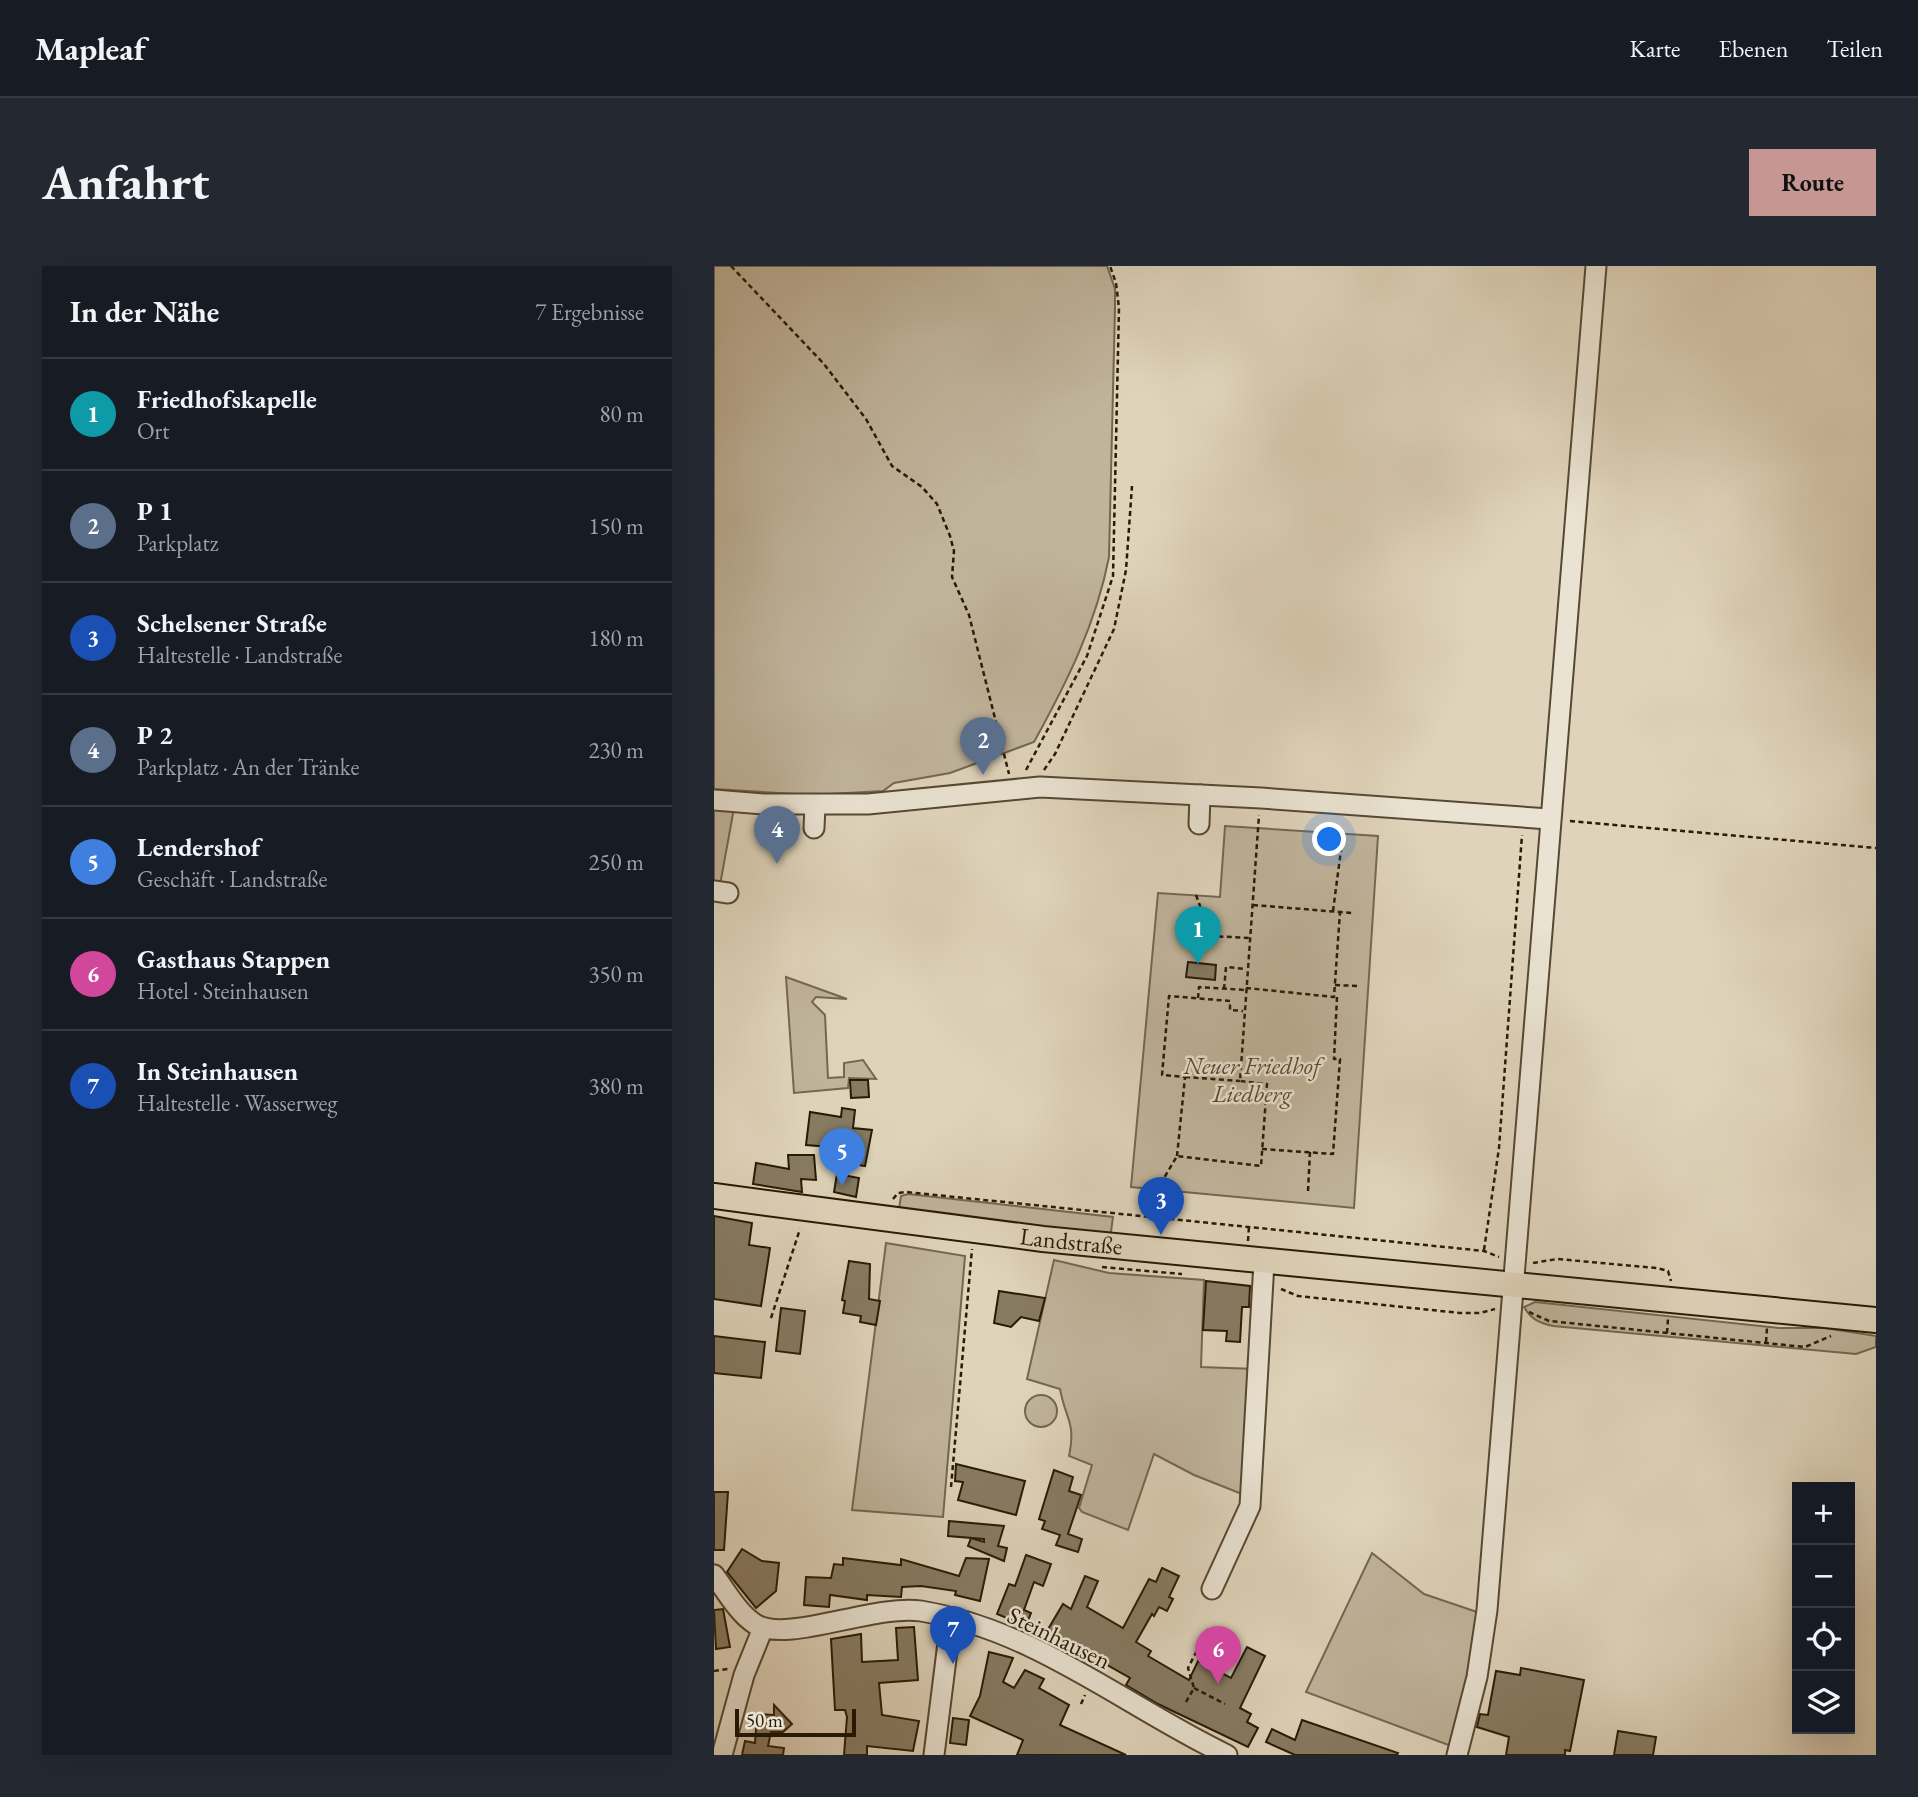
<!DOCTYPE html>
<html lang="de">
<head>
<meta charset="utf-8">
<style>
  :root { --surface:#171b24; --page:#242831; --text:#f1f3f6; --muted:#9ea1a6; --line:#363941; --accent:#c59692 }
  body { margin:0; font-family:"EB Garamond",serif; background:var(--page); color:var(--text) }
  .controls { position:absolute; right:21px; bottom:21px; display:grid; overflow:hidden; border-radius:0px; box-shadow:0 7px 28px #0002 }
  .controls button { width:63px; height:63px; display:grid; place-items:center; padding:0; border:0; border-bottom:2px solid var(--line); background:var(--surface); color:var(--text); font:35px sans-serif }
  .scale { position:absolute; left:21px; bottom:18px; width:121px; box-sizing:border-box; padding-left:7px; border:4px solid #281a04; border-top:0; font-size:19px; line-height:24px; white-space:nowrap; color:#281a04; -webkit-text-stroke:5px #eae3d3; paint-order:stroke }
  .you { position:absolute; left:616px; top:574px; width:24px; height:24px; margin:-18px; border:5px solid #fff; border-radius:50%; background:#1a73e8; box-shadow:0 0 0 10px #1a73e833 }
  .badge { display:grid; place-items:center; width:46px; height:46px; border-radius:50%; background:var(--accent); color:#fff; font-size:23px; font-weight:700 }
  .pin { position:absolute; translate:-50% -58px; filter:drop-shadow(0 2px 4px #0008) }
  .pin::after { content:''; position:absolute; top:37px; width:24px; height:21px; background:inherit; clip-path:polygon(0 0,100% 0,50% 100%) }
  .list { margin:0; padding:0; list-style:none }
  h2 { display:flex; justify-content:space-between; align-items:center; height:91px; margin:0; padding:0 28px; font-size:30px }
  h2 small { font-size:23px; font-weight:400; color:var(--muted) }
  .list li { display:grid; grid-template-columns:46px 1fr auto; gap:21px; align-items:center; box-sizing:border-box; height:112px; padding:0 28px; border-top:2px solid var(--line) }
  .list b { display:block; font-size:26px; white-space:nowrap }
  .list p { margin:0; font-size:23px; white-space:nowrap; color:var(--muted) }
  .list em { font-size:23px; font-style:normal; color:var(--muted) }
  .icon { flex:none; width:38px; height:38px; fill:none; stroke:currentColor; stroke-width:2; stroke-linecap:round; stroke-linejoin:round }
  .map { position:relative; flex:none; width:1162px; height:1489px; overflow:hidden; border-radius:0px }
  header { display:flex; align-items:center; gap:42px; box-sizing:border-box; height:98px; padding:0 35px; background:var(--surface); border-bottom:2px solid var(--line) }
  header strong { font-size:33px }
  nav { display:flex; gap:38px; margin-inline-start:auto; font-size:24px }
  .intro { display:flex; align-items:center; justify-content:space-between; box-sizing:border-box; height:168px; padding:0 42px }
  h1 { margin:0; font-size:49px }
  .button { padding:18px 32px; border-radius:0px; background:var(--accent); color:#111; font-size:24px; font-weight:700 }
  main { display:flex; gap:42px; padding:0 42px }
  aside { flex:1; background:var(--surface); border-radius:0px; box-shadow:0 7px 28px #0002 }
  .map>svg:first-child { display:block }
  .green { fill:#c0b49c; stroke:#746750; stroke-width:2 }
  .building { fill:#877b63; stroke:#281a04; stroke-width:2 }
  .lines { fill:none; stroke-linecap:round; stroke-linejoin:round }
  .minor-casing { stroke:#564832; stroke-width:23 }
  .major-casing { stroke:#281a04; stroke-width:28 }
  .path { stroke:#281a04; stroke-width:2.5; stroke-dasharray:5 3.5; stroke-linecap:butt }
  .minor { stroke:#eae3d3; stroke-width:19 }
  .major { stroke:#dfd4bb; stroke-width:24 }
  .labels { text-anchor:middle; stroke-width:5; stroke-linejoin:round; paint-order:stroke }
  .park-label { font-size:24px; font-style:italic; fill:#564832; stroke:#eae3d3 }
  .street-label { font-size:24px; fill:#281a04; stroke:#eae3d3 }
</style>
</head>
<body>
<header>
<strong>Mapleaf</strong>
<nav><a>Karte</a><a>Ebenen</a><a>Teilen</a></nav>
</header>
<div class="intro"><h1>Anfahrt</h1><a class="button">Route</a></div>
<main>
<aside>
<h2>In der Nähe<small>7 Ergebnisse</small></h2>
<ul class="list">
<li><span class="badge" style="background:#0f9aa8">1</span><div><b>Friedhofskapelle</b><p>Ort</p></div><em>80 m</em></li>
<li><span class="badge" style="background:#5c6f8a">2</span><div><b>P 1</b><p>Parkplatz</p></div><em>150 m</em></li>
<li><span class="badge" style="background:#1a4fb4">3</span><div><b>Schelsener Straße</b><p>Haltestelle · Landstraße</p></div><em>180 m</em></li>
<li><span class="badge" style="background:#5c6f8a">4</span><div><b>P 2</b><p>Parkplatz · An der Tränke</p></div><em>230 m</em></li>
<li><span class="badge" style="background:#3f7fe0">5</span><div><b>Lendershof</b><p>Geschäft · Landstraße</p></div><em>250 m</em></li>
<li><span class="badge" style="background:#d1479c">6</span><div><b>Gasthaus Stappen</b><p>Hotel · Steinhausen</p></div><em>350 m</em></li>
<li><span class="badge" style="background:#1a4fb4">7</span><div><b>In Steinhausen</b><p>Haltestelle · Wasserweg</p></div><em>380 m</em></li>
</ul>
</aside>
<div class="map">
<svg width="1162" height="1489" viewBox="0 0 1162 1489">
  <rect width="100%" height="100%" fill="#dfd4bb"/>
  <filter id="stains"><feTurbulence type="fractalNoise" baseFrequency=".00286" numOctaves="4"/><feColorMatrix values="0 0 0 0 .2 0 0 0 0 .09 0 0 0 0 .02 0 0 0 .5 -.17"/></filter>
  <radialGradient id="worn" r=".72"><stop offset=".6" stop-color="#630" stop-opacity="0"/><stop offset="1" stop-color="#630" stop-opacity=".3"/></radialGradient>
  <!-- green -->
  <g class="green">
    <path d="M0 0H393L401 23V42L395 291C382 358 353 416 320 476L236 507 180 517 169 525 97 529 0 523Z"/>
    <path d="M0 538 20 542 6 619 0 618Z"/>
    <path d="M511 560 664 570 640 942 417 921 444 627 506 631Z"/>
    <path d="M72 711 133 733 102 731 98 736 111 749 114 812 130 811V797L149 794 162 813 135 812 134 822 80 827Z"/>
    <path d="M194 928 399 951 396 973 185 943 187 930Z"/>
    <path d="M172 977 251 990 229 1251 138 1244Z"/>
    <path d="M340 994 395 1007 490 1014 487 1101 542 1103 533 1230 480 1209 440 1188 414 1264 368 1246 365 1242 378 1199 355 1190C362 1156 352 1155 346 1123L313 1113Z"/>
    <path d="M821 1036 1065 1062H1111L1162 1070V1081L1142 1088 839 1060C825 1057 817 1053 810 1041Z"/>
    <circle cx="327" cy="1145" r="16"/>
    <path d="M658 1287 710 1328 766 1347 761 1394 737 1480 592 1426Z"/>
  </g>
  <!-- building -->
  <g class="building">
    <path d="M474 696 502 699 501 714 472 711Z"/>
    <path d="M136 814H154L155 831 137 832Z"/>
    <path d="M128 842 141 844 139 862 158 864 151 900 139 898 141 883 92 879 96 846 127 851Z"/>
    <path d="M74 889H100L102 914 87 913 88 926 39 918 42 897 75 903Z"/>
    <path d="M123 908 145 912 142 931 120 926Z"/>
    <path d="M0 950 38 957 35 979 56 982 47 1040 0 1033Z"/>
    <path d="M135 995 156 998 155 1033 166 1035 162 1059 146 1056 147 1050 129 1047 131 1035 128 1034Z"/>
    <path d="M492 1015 536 1020 535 1041H528L526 1076 512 1075 513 1065 489 1064Z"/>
    <path d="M285 1025 331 1032 325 1055 307 1051 297 1061 280 1057Z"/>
    <path d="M67 1042 91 1045 86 1088 62 1085Z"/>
    <path d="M0 1070 51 1076 47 1112 0 1107Z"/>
    <path d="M242 1198 311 1215 302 1249 244 1234 249 1216 241 1215Z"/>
    <path d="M340 1204 359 1211 355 1225 367 1229 354 1268 368 1273 364 1286 342 1279 346 1269 328 1263 331 1255 325 1253Z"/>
    <path d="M0 1226H14L10 1284H0Z"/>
    <path d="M235 1255 290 1260 284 1280 293 1282 290 1295 254 1280 257 1272 270 1276V1273L234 1270Z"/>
    <path d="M28 1283 48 1295 65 1297 62 1325 42 1342 13 1306Z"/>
    <path d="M312 1289 337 1298 329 1320 320 1316 310 1344 317 1347 312 1360 283 1348 295 1318 301 1320Z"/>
    <path d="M129 1292 187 1299V1293L245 1310 252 1292 275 1293 266 1335 241 1329 242 1325 207 1320 188 1321 187 1331 153 1329V1334L116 1329 115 1341 90 1339 92 1311 117 1312 120 1298 129 1299Z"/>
    <path d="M448 1302 465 1310 455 1331 459 1333 453 1345 445 1341 440 1350 438 1348 422 1376 437 1385 434 1390 475 1414 484 1395 517 1412 533 1381 551 1390 526 1442 537 1448 533 1456 544 1462 534 1481 444 1438 412 1419 416 1412 333 1365 349 1338 357 1343 371 1310 384 1315 373 1341 409 1362 435 1313 442 1316Z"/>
    <path d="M9 1343 16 1381 2 1383 0 1344Z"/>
    <path d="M200 1361 204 1414 165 1417 168 1449 205 1455 199 1485 153 1480V1489H130L133 1451 131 1444H121L117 1373 147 1368 148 1396 184 1394 182 1362Z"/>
    <path d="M275 1386 299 1392 289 1416 300 1422 311 1404 330 1413 325 1422 355 1439 346 1459 412 1489H303L309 1474 256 1450 266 1430Z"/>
    <path d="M807 1402 870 1414 856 1485 851 1484V1489H792L795 1471 763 1461 766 1448 774 1449 782 1405 806 1409Z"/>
    <path d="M60 1439 78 1458 69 1466H57L54 1480 70 1482 69 1489H28L31 1475 41 1477 43 1448 60 1449Z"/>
    <path d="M239 1452 255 1454 252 1479 236 1477Z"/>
    <path d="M588 1454 684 1487 683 1489H581L552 1476 558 1463 581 1474Z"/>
    <path d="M904 1465 942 1471 939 1489H900Z"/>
  </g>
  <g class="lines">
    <!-- minor casing -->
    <g class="minor-casing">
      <g id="minor">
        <path d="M0 534 49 538H154L326 521 547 532 835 553"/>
        <path d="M485 558 486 529"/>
        <path d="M100 562 101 539"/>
        <path d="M0 625 14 627"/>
        <path d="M0 1309C12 1325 24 1347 41 1358 72 1378 160 1338 207 1345 322 1364 411 1440 513 1489"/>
        <path d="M498 1323 536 1240 550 996"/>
        <path d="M8 1489 30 1409 49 1362"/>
        <path d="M220 1489 237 1353"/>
        <path d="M743 1489 763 1411 773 1344 882 0"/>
      </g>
    </g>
    <!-- major casing -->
    <g class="major-casing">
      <g id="major">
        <path id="s1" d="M0 930 329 973 1162 1054"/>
      </g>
    </g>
    <!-- path -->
    <g class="path">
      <path d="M17 0 110 98 152 153 178 200 208 221 223 238 236 270 240 285 238 311 255 349 295 508"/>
      <path d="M312 504 373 390 399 310 405 42 402 17 396 0"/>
      <path d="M330 504 341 488 400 363 412 304 418 220"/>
      <path d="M856 555 1162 582"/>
      <path d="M482 629 497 670 536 672"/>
      <path d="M539 639 638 647"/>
      <path d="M619 645 627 584"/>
      <path d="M621 719 643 720"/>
      <path d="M532 722 620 731 626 646"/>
      <path d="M510 723 512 701 532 703"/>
      <path d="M484 732 485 721 531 724"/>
      <path d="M471 811 526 815"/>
      <path d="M548 883 619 888 626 793H620L623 731H620"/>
      <path d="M463 890 471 811 448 809 455 730 516 735V744L529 745"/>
      <path d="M594 925 596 886"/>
      <path d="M179 933 184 927 192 926 770 985 785 991"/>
      <path d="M440 951 443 924 463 890 547 900 553 818 526 815 545 549"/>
      <path d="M534 975 535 960"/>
      <path d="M770 984 785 882 808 569"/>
      <path d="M819 997 843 993 943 1002 954 1005 957 1015"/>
      <path d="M388 1001 468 1008"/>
      <path d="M567 1023 584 1030 746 1047H766L781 1043"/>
      <path d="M815 1046 835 1055 1091 1081 1117 1070"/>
      <path d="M57 1052 86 963"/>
      <path d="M953 1067 954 1053"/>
      <path d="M1052 1076 1053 1062"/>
      <path d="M237 1221 258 983"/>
      <path d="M0 1405 14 1403"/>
      <path d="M480 1422 511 1438"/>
      <path d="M472 1436 480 1422 474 1402 494 1363"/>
      <path d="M367 1438 371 1429"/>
    </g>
    <!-- minor -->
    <use href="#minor" class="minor"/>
    <!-- major -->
    <use href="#major" class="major"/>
  </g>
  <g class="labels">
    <!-- park labels -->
    <g class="park-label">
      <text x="538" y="808">Neuer Friedhof<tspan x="538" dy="28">Liedberg</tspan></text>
    </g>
    <!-- street labels -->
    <g class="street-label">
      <text dy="8" stroke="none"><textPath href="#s1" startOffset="360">Landstraße</textPath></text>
      <text transform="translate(345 1372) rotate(26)" y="8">Steinhausen</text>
    </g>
  </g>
  <rect width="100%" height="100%" filter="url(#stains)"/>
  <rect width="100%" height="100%" fill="url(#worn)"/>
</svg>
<div class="controls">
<button>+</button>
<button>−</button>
<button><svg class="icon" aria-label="locate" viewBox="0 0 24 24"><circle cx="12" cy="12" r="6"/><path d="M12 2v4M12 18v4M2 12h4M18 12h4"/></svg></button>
<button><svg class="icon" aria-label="layers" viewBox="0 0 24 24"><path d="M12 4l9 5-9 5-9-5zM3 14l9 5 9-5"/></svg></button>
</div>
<div class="scale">50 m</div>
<div class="you"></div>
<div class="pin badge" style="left:484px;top:698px;background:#0f9aa8">1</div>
<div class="pin badge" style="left:269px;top:509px;background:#5c6f8a">2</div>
<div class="pin badge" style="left:447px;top:969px;background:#1a4fb4">3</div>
<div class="pin badge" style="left:63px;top:598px;background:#5c6f8a">4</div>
<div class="pin badge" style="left:128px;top:920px;background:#3f7fe0">5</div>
<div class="pin badge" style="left:504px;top:1418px;background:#d1479c">6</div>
<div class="pin badge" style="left:239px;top:1398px;background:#1a4fb4">7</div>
</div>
</main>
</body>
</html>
